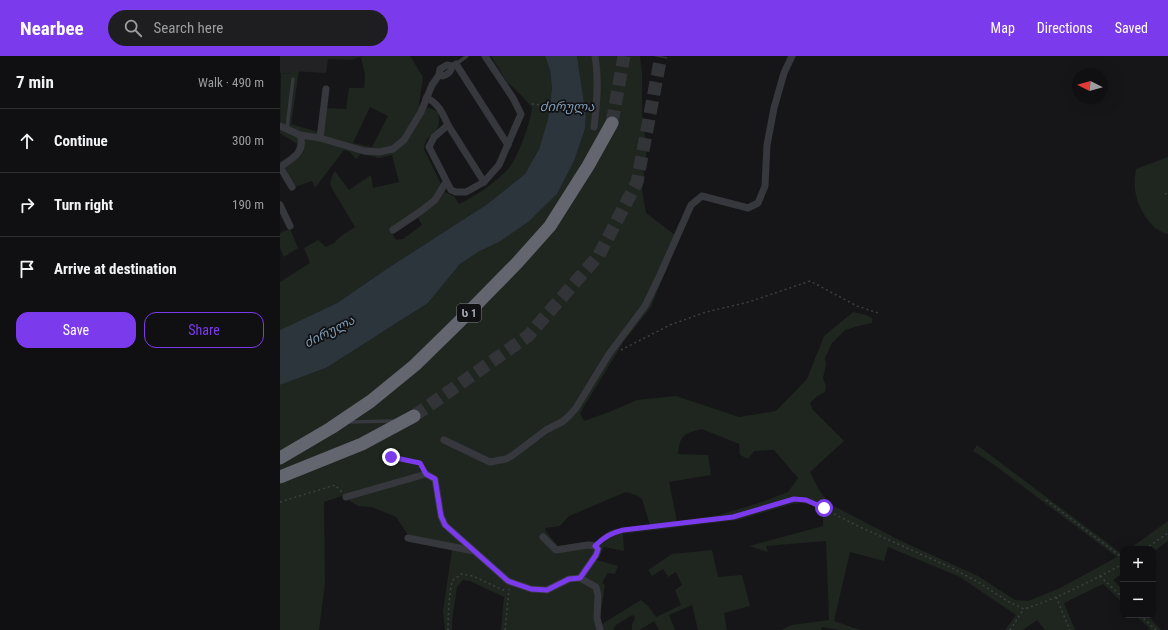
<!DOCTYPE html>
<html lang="en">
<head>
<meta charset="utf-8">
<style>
  :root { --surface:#101012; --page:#1e1e20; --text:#f1f3f6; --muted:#9c9d9f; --line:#303032; --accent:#7c3aed }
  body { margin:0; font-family:"Roboto Condensed","Noto Sans Georgian",sans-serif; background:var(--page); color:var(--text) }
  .controls { position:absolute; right:12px; bottom:12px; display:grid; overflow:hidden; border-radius:8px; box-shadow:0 4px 16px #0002 }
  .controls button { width:36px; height:36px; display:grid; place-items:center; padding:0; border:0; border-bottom:1px solid var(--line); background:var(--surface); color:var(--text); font:20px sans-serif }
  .compass { position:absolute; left:792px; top:12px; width:36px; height:36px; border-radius:50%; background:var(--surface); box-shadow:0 4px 16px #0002; rotate:276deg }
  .stop { position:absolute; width:12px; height:12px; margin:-9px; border:3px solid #7c3aed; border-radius:50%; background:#fff }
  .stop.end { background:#7c3aed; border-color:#fff; box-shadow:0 1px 4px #0008 }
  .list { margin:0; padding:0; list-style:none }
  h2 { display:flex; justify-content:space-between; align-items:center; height:52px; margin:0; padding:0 16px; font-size:17px }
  h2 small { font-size:13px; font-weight:400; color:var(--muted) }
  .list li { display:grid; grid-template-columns:26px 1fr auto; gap:12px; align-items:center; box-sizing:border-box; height:64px; padding:0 16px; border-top:1px solid var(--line) }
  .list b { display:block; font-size:15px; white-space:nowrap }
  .list em { font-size:13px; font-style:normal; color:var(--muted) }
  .actions { display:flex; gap:8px; padding:12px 16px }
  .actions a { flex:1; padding:9px 0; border:1px solid var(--accent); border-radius:12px; text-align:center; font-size:14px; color:var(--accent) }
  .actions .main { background:var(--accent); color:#fff }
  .icon { flex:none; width:22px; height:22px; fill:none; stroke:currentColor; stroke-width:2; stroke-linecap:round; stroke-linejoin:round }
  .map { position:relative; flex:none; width:888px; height:574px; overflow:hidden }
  header { display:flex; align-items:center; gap:24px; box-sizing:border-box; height:56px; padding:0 20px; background:var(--accent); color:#fff }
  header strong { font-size:19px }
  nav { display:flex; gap:22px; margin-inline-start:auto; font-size:14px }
  .search { width:280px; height:36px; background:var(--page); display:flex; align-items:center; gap:10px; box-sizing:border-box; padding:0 14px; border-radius:22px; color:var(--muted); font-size:15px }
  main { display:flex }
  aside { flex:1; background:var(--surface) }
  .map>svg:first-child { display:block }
  .built { fill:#222225 }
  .green { fill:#1e261f; fill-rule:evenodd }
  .water { fill:#2c353c }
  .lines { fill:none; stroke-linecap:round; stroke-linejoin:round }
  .highway-tunnel { stroke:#333438; stroke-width:13; stroke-dasharray:13 6; stroke-linecap:butt }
  .path { stroke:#3d3f44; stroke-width:1.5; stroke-dasharray:2 3; stroke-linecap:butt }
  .lane { stroke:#37383d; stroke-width:3.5 }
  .street { stroke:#37383d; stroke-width:7 }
  .highway { stroke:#63666e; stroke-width:13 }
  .route { stroke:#7c3aed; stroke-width:5 }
  .labels { text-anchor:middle; stroke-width:3.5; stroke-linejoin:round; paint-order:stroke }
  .shield { fill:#111113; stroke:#7b7e86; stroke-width:1 }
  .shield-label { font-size:11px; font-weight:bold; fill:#a8adb8 }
  .water-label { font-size:13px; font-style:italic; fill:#7f9bb3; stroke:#111113 }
</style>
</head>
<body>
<header>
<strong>Nearbee</strong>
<div class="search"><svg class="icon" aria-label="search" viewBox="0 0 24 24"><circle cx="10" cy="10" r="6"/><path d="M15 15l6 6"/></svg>Search here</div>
<nav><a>Map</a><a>Directions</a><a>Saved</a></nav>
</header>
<main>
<aside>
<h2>7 min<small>Walk · 490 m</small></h2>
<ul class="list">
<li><svg class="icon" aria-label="ahead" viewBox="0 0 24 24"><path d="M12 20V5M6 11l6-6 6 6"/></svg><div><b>Continue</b></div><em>300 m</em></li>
<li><svg class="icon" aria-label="right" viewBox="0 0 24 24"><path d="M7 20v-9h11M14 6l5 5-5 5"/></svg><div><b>Turn right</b></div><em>190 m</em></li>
<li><svg class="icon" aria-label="arrive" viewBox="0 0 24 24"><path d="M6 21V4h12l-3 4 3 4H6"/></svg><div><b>Arrive at destination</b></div></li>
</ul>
<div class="actions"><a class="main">Save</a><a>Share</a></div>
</aside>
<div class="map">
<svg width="888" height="574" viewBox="0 0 888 574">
  <rect width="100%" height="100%" fill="#161618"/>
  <!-- built -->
  <path class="built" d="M0 0H83L71 4 48 3 46 17 12 15V18L0 17Z"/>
  <!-- green -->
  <g class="green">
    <path d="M83 0H130L143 21 139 49C146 52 152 52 158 56 159 61 160 69 157 73 151 81 146 80 144 93L165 136 174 140 179 148C196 140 215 127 229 112 238 101 251 66 252 51L235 33 227 26 211 0H265L270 14 272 32 268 63 259 93 245 118 206 149 108 212 57 247 0 274V226L30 207 24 192 38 184 46 191 54 187 61 180 75 171 50 129 52 120 55 115 69 134 91 119 93 132 119 126 112 99 99 102 81 98 76 103 70 96 64 94 35 132 32 125 15 131 13 134C4 130 0 115 0 106L15 96 17 88 0 77 1 17 11 18 12 15H19L11 68 38 76 43 31H48L46 52 66 53 69 32H84L85 19 81 1ZM90 51 108 60 92 91 73 87ZM138 162 142 169 123 183 116 184 112 177Z"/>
    <path d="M297 0H360L362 17V58L367 93 362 135 366 157 399 182 371 251 344 285 300 357 304 365 329 356 357 344 396 340 459 361 496 355 527 323 544 280 573 256 586 259 592 262V267L582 269 565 274 552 287 545 302 546 309 543 322 546 330 545 336 537 340 530 347 533 354 564 385 530 416 539 434 550 448 621 485 698 520 735 544 748 545 780 532 837 501 713 408 693 395 697 389 842 498 843 497V517L833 524 843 534V547L823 528 784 547 795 574H765L757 564 743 574H725L736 559 680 521 608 491 604 505 570 496 554 565 580 574H560L542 571 541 574H501L512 569 549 564 546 485 486 490 488 496 469 490 543 470V462L541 456 532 449 522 447 512 448 458 464 343 478 344 495 324 491 317 504 338 510 335 518 328 517 322 527 325 529 320 561 322 568 361 544 368 550 376 561 401 549 395 534 402 529 396 516 388 521 383 513 372 520 368 514 392 498 432 494 438 521 462 519 470 550 444 557 447 574H418L412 549 389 559 395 574H379L374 565 360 574H352V569L355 561 352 559 336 569 333 573 336 574H221L224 541 190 525 183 524 177 531 172 565V574H165L163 555 172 494 128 479 116 461 92 451 78 450 70 445 65 439 44 446 45 527 39 574H0V329L46 312 148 247 180 208 198 196 219 186 277 138 294 105 305 73 306 60ZM422 373 459 388 460 399 468 403 474 395 494 394 518 422 508 436 482 446 439 459 397 465 389 426 431 419 428 399 398 398C400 379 404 377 422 373ZM346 436 356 439 362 443 370 469 330 474 316 485 306 486 278 490 265 474 266 472 280 470 289 460Z"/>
    <path d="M888 101V178C870 175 856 149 855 132 854 126 855 119 856 113Z"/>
    <path d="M0 144 14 172 10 173 18 192 4 201 0 192V177L9 173 0 155Z"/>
    <path d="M888 465V485L873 496V493H849Z"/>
    <path d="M855 559H867L881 574H871Z"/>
  </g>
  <!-- water -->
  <path class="water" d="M265 0H297L306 60 305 73 294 105 277 138 248 166 219 186 198 196 180 208 148 247 46 312 0 329V274L57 247 108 212 206 149 245 118 259 93 268 63 272 32 270 14Z"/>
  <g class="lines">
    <!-- highway-tunnel -->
    <g class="highway-tunnel">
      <path d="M332 67 344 0"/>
      <path d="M134 360 248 280 319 199 357 126 381 0"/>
    </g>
    <!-- path -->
    <g class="path">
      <path d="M252 48 308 53"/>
      <path d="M885 138 888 137"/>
      <path d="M341 294 390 269 426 256 469 246 530 225 577 250 598 257"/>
      <path d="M766 444 843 502"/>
      <path d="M0 446 55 429 62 436"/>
      <path d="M319 486 332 477 343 474 453 461 514 443 526 444 582 472 672 512 698 526 729 546 744 553C779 542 811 525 843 508"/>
      <path d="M865 493 888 477"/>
      <path d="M820 520 843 542"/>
      <path d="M776 541 790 574"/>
      <path d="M860 559 876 574"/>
      <path d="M168 574C168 565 169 531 173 524 175 522 179 520 181 518L193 520 223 534 227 532"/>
      <path d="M225 574 229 533"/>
      <path d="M730 574 744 553"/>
    </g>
    <!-- lane -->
    <g class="lane">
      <path d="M176 8 187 0"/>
      <path d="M7 72 13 23"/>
      <path d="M68 366 114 365"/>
      <path d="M111 401 140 407 146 418"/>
    </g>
    <!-- street -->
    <g class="street">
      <path d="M176 8 228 89"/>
      <path d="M167 9 172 10C171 17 167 19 162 20L159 19 160 13Z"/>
      <path d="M146 42C158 46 163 58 168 69L154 81 149 91 171 134 176 136H186L204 126 219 109 241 58 233 42 205 0"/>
      <path d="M168 69 204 126"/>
      <path d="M0 70 20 79 40 82 84 95 99 96 113 93 124 84 141 56 152 29 159 19"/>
      <path d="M314 71C317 47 319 24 315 0"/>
      <path d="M40 82 46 33"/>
      <path d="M12 131 0 111C12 103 26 96 20 79"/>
      <path d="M0 149 10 170"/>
      <path d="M113 174 141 155 155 144 166 126"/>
      <path d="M164 384 210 406 226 403 233 399 266 374 282 366 289 360 296 352 329 298 365 250 380 219 411 149 422 140 468 152 478 147 485 130 487 89 494 52 504 17 512 0"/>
      <path d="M66 441 146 418 155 423 161 460 165 469 228 525 251 533 267 534 289 523 300 522 316 499 318 493 315 490 308 489 276 494 263 481"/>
      <path d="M128 482 194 495"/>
      <path d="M300 522 316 531 318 539 317 562 320 574"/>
    </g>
    <!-- highway -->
    <g class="highway">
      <path d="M0 402 51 372 91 345 135 309 180 265 237 207 270 170 308 110 332 67"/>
      <path d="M0 421 82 388 134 360"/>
    </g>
  </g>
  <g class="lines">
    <!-- route -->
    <path class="route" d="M111 401 140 407 146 418 155 423 161 460 165 469 228 525 251 533 267 534 289 523 300 522 316 499 318 493 315 490C324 481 331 477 343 474L453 461 514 443 526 444 544 452"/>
  </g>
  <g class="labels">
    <!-- shield labels -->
    <rect class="shield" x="177" y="248" width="24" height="18" rx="3"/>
    <g class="shield-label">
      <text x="189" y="261">ს 1</text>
    </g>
    <!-- water labels -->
    <g class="water-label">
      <text x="287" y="55">ძირულა</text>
      <text transform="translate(49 275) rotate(-27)" y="5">ძირულა</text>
    </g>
  </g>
</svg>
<div class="controls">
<button>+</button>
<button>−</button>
</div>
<svg class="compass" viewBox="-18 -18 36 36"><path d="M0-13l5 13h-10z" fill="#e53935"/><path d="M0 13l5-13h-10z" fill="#9c9d9f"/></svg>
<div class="stop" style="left:544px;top:452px"></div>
<div class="stop end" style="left:111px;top:401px"></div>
</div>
</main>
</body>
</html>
